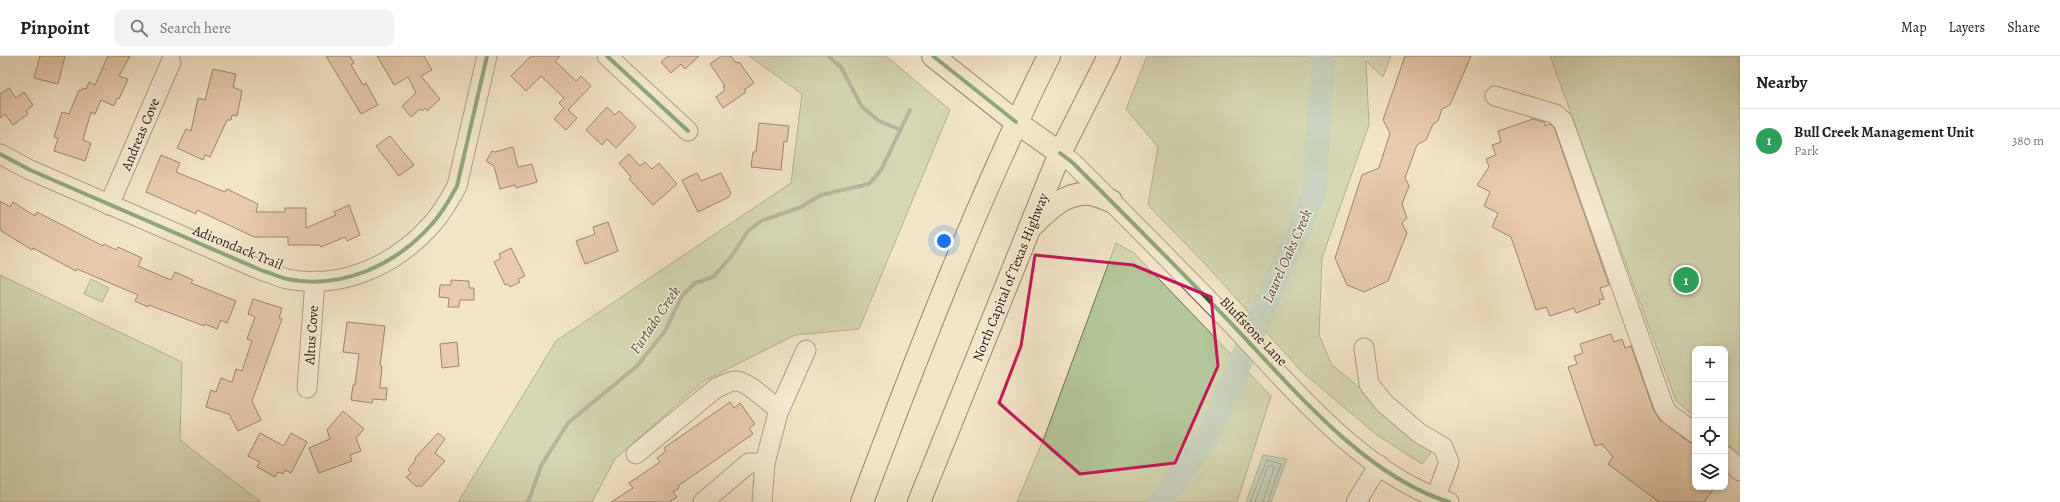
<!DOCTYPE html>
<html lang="en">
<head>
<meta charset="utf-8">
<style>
  :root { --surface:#fff; --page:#f2f2f2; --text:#202124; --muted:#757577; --line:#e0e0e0; --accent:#0b8043 }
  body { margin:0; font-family:Alegreya,serif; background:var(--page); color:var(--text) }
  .controls { position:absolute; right:12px; bottom:12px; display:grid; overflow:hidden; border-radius:8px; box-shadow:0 2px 6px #0003 }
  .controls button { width:36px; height:36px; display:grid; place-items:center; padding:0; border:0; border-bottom:1px solid var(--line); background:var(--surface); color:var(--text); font:20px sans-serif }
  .you { position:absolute; left:944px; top:185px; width:14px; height:14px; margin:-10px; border:3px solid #fff; border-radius:50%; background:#1a73e8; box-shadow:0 0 0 6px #1a73e833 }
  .badge { display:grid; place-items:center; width:26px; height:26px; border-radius:50%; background:var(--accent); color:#fff; font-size:13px; font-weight:700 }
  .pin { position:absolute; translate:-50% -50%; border:2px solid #fff; box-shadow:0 1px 4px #0006 }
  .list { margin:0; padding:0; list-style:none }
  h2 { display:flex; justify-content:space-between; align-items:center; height:52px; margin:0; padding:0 16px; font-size:17px }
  h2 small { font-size:13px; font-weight:400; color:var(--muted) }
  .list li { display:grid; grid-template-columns:26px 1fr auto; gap:12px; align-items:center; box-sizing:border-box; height:64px; padding:0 16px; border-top:1px solid var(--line) }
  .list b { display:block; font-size:15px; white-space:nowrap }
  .list p { margin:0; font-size:13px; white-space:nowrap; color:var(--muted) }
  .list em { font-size:13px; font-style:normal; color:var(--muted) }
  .icon { flex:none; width:22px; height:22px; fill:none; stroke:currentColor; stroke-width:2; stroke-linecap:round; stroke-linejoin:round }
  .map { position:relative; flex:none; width:1740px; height:446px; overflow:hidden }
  header { display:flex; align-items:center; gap:24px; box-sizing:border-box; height:56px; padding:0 20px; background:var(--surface); border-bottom:1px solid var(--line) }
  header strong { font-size:19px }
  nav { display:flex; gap:22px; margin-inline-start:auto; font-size:14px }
  .search { width:280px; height:36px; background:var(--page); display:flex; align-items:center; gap:10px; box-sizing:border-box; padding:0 14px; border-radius:8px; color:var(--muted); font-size:15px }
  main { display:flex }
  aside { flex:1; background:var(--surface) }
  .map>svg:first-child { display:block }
  .green { fill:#b4c69b; stroke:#6e6e52 }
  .water { fill:#9bbfb5; stroke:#6d7b70 }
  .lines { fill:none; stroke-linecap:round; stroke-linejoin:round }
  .shore { stroke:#626a5f; stroke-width:1 }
  .stream { stroke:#6d7b70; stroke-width:4 }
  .river { stroke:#9bbfb5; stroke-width:24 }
  .building { fill:#dcab8f; stroke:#281509 }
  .minor-casing { stroke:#5b4939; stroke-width:21 }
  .major-casing { stroke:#281509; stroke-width:24 }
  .highway-casing { stroke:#281509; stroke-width:24 }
  .minor { stroke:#f7eedb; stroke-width:19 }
  .major { stroke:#f3e5c8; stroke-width:22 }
  .highway { stroke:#f3e5c8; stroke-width:22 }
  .cycleway-casing { stroke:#f7eedb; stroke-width:6 }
  .cycleway { stroke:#1b5e20; stroke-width:4 }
  .marked { fill:none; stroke:#c2185b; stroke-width:3; stroke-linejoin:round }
  .labels { text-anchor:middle; stroke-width:3; stroke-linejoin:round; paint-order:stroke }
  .street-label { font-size:14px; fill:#281509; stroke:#f7eedb }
  .water-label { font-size:15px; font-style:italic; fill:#505045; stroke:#f7eedb }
</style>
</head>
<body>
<header>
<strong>Pinpoint</strong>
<div class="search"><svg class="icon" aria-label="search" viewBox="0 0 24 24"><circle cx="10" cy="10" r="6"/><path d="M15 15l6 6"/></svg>Search here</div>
<nav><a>Map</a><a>Layers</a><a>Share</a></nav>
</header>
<main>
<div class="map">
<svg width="1740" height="446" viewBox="0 0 1740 446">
  <rect width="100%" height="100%" fill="#f3e5c8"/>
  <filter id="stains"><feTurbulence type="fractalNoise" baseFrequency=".005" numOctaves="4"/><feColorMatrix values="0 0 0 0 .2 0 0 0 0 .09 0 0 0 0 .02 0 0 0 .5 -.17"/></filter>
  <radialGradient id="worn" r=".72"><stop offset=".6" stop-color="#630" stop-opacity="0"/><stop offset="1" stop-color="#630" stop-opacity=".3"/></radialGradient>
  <!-- green -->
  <g class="green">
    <path d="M749 0H886L950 54 859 273 795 279 704 325 615 403 592 446H458L556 285 791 127 802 38Z"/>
    <path d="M1147 0H1391L1383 21 1366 5 1369 69 1322 202 1319 279 1332 309 1382 350 1431 397 1422 408 1377 379 1301 315 1209 212 1148 149 1158 91 1126 53Z"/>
    <path d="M1550 0H1740V398L1725 386V293H1695V361L1676 345Z"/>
    <path d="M1116 187 1134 197 1271 340 1237 446H1017L1044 382Z"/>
    <path d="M0 219 182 306 180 384 261 446H0Z"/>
    <path d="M91 223 109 232 102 246 84 238Z"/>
  </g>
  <!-- water -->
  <path class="water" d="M1263 399 1287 403 1271 446H1246Z"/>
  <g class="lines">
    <!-- shore -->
    <g class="shore">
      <path d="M1250 446 1267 404 1281 408 1268 446"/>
      <path d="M1255 446 1268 410H1273L1274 412 1263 446"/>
    </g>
    <!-- stream -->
    <g class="stream">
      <path d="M828 0 841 11 862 51 879 65 901 74"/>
      <path d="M528 446 542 408 568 367 637 310 665 275 682 240 695 227 713 221 731 201 748 175 761 165 801 151 821 139 869 128 881 114 910 54"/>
    </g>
    <!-- river -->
    <path class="river" d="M1160 446 1207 382 1314 138 1323 8 1321 0"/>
  </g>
  <!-- building -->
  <g class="building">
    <path d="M40 0H65L58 28 34 22Z"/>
    <path d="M108 0H130L119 20 128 23 119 43 117 42 114 50 101 44 95 58 91 56 83 84 91 87 85 105 54 95 58 82 54 81 62 56 69 58 79 34 81 35 83 32 86 33 89 26 95 29Z"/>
    <path d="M326 0H350L354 7 351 9 363 29 366 27 378 49 361 58Z"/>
    <path d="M377 0H424L432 14 421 20 440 43 427 55 425 52 422 55 420 53 411 61 402 50 416 37 408 21 394 29Z"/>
    <path d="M531 0H560L555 5 576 25 581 20 591 30 568 54 577 62 566 74 554 63 564 52 559 47 564 42 541 20 526 35 511 20Z"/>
    <path d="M668 0H699L685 13 681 8 671 17 661 6Z"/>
    <path d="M721 0H731L735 6 740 7 754 27 744 34 746 36 723 52 716 41 725 34 723 31 725 30 710 8Z"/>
    <path d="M1405 0H1471L1450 49 1442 53 1438 65 1433 68 1426 84 1417 89 1405 122 1409 130 1402 148 1407 162 1402 167 1407 177 1388 225 1364 236 1347 229 1335 202 1362 119 1379 112 1390 77 1383 64Z"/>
    <path d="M213 13 236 18 233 31 242 35 237 60 232 59 231 64H227L210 101 205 99 203 104 177 92 186 73 191 75 198 42 205 44Z"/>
    <path d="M9 32 16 42 24 36 33 49 26 55 28 58 13 69 5 58 0 62V38Z"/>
    <path d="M607 51 615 59 619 55 636 71 616 92 607 83 602 89 586 74Z"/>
    <path d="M1533 63 1544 66 1545 70 1550 68 1554 71 1609 229 1600 232 1604 243 1599 244 1600 248 1576 257 1574 252 1550 260 1546 251 1536 254 1511 181 1492 171 1498 157 1484 150 1490 136 1477 129 1489 111 1486 103 1496 99 1492 89 1501 86 1498 75Z"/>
    <path d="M759 67 789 70 787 86 784 85 781 114 751 111 753 96H756Z"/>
    <path d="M390 80 414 109 399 120 376 90Z"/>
    <path d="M513 91 518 111 532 108 537 126 516 132 515 129 500 133 494 110 486 105 492 95 495 96Z"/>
    <path d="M629 98 640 110 645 106 652 113 659 107 677 128 653 149 629 123 631 121 619 107Z"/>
    <path d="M161 99 180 107 176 116 225 136 227 133 258 148 256 156H285V152H306V172L336 159 334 156 349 149 360 179 347 185 345 181 321 191 320 189H288V181H254L197 154 196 158 146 136Z"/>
    <path d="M697 117 701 125 721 117 731 137 729 141 698 156 682 124Z"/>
    <path d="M0 145 10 151 13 146 35 160 37 156 103 190 104 188 116 194 118 191 142 202 138 210 171 224 175 216 193 224 191 227 236 245 227 267 221 264 217 273 205 268 204 270 149 249 148 251 135 245 138 239 77 213 76 215 33 192 32 194 0 174Z"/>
    <path d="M608 166 618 195 585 208 576 185 595 178 593 171Z"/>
    <path d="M511 192 525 220 518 223 520 226 510 231 508 228 505 229 494 206 501 202 499 198Z"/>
    <path d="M451 224 469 225V232H474V244H460L459 251H448L449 242 439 241 440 229H451Z"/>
    <path d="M253 243 282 252 279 262 282 263 252 345 261 364 238 375 229 358 206 351 211 334 216 336 221 322 232 326 236 313 242 315 252 285 247 283 255 261 248 258Z"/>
    <path d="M347 266 385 270 380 310H382L380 332H387L386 344 373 343 372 347 351 344 353 329H355L359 298 343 296Z"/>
    <path d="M1611 278 1614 286 1622 283 1625 292 1631 290 1654 355 1660 364 1689 386 1695 388V431H1715L1704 446H1659L1608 408 1613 401 1602 388 1595 390 1568 311 1577 308 1574 300 1583 297 1580 288Z"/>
    <path d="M457 286 459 310 442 312 440 288Z"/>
    <path d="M730 346 734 352 740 347 755 368 749 372 753 378 678 430 679 432 673 436 677 441 669 446H611L633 432 629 427 660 406 657 402 666 395 664 392Z"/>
    <path d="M343 355 364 373 356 382 361 395 350 399 352 405 319 417 309 392 330 383 327 374Z"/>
    <path d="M260 377 284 390 291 377 307 386 291 417 285 414 283 418 278 416 275 421 257 411 260 406 248 400Z"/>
    <path d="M438 377 445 383 435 397 445 405 421 431 419 429 417 431 406 421 411 417 408 414 416 403 415 402Z"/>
  </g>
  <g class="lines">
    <!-- minor casing -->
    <g class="minor-casing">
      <g id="minor">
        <path d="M607 0 688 75"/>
        <path d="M1495 40 1555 58 1563 65 1664 351 1669 358 1695 377"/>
        <path d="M1060 97 1073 107C1124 158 1175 209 1225 261 1287 325 1361 419 1449 446"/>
        <path d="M0 98 30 114 263 215C271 217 279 221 287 223 342 234 396 209 432 168 442 157 450 143 457 130L487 0"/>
        <path d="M109 149 171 6"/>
        <path d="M1364 292 1369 328 1384 347 1419 377 1443 391 1449 406 1434 446"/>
        <path d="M307 332 315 225"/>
        <path d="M636 398 716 332C722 330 730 324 737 325 748 326 770 347 779 354"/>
        <path d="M1725 400 1740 415"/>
        <path d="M765 407 778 357 806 294"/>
        <path d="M703 446 749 407H765L762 446"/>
        <path d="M1356 446 1379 409"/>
      </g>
    </g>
    <!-- major casing -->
    <g class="major-casing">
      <path id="major" d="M933 0 1016 66 1060 97"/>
    </g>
    <!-- highway casing -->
    <g class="highway-casing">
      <g id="highway">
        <path d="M1034 168C1049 153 1067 135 1091 138 1097 139 1105 143 1111 145"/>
        <path d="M862 446C919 295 977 144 1049 0"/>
        <path d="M919 446 1060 97 1109 0"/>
      </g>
    </g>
    <!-- minor -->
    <use href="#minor" class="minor"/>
    <!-- major -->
    <use href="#major" class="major"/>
    <!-- highway -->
    <use href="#highway" class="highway"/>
    <!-- cycleway casing -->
    <g class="cycleway-casing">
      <g id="cycleway">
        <path d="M607 0 688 75"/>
        <path d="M933 0 1016 66"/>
        <path d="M1060 97 1073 107C1124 158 1175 209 1225 261 1287 325 1361 419 1449 446"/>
        <path d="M0 98 30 114 263 215C271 217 279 221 287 223 342 234 396 209 432 168 442 157 450 143 457 130L487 0"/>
      </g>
    </g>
    <!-- cycleway -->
    <use href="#cycleway" class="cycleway"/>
  </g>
  <!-- marked area -->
  <path d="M0 0H1740V446H0ZM1035 199 1133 209 1211 241 1218 310 1175 407 1080 418 999 347 1021 290Z" fill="#f3e5c8" fill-opacity=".55" fill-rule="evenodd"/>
  <path class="marked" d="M1035 199 1133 209 1211 241 1218 310 1175 407 1080 418 999 347 1021 290Z"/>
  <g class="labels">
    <!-- street labels -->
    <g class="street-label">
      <text transform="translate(140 78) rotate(-67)" y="5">Andreas Cove</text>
      <text transform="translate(238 191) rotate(22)" y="5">Adirondack Trail</text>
      <text transform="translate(1010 221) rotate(-68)" y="5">North Capital of Texas Highway</text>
      <text transform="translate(1254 275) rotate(46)" y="5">Bluffstone Lane</text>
      <text transform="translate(311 279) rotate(-86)" y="5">Altus Cove</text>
    </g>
    <!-- water labels -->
    <g class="water-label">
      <text transform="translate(1287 200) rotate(-66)" y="5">Laurel Oaks Creek</text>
      <text transform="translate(655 264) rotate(-56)" y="5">Furtado Creek</text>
    </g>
  </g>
  <rect width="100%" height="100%" filter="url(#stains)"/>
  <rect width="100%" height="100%" fill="url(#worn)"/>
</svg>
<div class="controls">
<button>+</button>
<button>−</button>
<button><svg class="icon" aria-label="locate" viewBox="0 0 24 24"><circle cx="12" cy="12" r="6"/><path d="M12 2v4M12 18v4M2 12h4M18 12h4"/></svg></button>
<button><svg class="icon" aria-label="layers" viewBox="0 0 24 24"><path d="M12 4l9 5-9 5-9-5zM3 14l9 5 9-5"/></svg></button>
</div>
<div class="you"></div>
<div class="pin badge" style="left:1686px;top:224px;background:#2e9e5b">1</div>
</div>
<aside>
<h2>Nearby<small></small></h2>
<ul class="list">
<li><span class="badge" style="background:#2e9e5b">1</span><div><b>Bull Creek Management Unit</b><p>Park</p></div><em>380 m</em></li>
</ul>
</aside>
</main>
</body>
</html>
